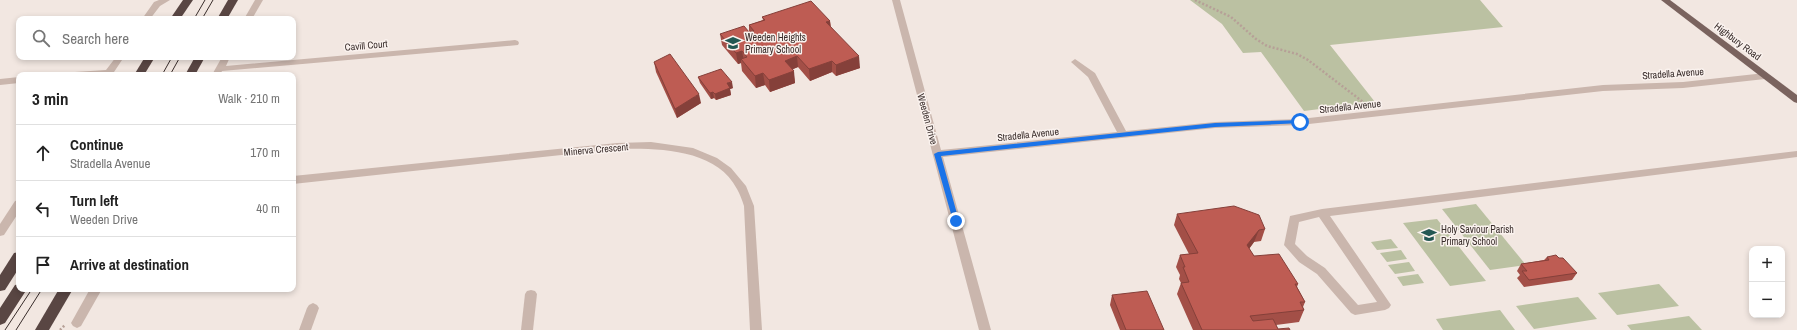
<!DOCTYPE html>
<html lang="en">
<head>
<meta charset="utf-8">
<style>
  :root { --surface:#fff; --page:#f2f2f2; --text:#222; --muted:#767676; --line:#e0e0e0 }
  body { margin:0; font-family:"Archivo Narrow",sans-serif; background:var(--page); color:var(--text) }
  .controls { position:absolute; right:12px; bottom:12px; display:grid; overflow:hidden; border-radius:8px; box-shadow:0 2px 6px #0003 }
  .controls button { width:36px; height:36px; display:grid; place-items:center; padding:0; border:0; border-bottom:1px solid var(--line); background:var(--surface); color:var(--text); font:20px sans-serif }
  .stop { position:absolute; width:12px; height:12px; margin:-9px; border:3px solid #1a73e8; border-radius:50%; background:#fff }
  .stop.end { background:#1a73e8; border-color:#fff; box-shadow:0 1px 4px #0008 }
  .list { margin:0; padding:0; list-style:none }
  h2 { display:flex; justify-content:space-between; align-items:center; height:52px; margin:0; padding:0 16px; font-size:17px }
  h2 small { font-size:13px; font-weight:400; color:var(--muted) }
  .list li { display:grid; grid-template-columns:26px 1fr auto; gap:12px; align-items:center; box-sizing:border-box; height:56px; padding:0 16px; border-top:1px solid var(--line) }
  .list b { display:block; font-size:15px; white-space:nowrap }
  .list p { margin:0; font-size:13px; white-space:nowrap; color:var(--muted) }
  .list em { font-size:13px; font-style:normal; color:var(--muted) }
  .icon { flex:none; width:22px; height:22px; fill:none; stroke:currentColor; stroke-width:2; stroke-linecap:round; stroke-linejoin:round }
  .map { position:relative; flex:none; width:1797px; height:330px; overflow:hidden }
  .search { position:absolute; background:var(--surface); box-shadow:0 2px 6px #0003; left:16px; top:16px; width:280px; height:44px; display:flex; align-items:center; gap:10px; box-sizing:border-box; padding:0 14px; border-radius:8px; color:var(--muted); font-size:15px }
  .panel { position:absolute; background:var(--surface); box-shadow:0 2px 6px #0003; left:16px; top:72px; width:280px; height:220px; border-radius:8px }
  .map>svg:first-child { display:block }
  .green { fill:#bbc1a2 }
  .lines { fill:none; stroke-linecap:round; stroke-linejoin:round }
  .path { stroke:#b6a097; stroke-width:2.5; stroke-dasharray:2 2; stroke-linecap:butt }
  .minor { fill:#cab6ad; fill-rule:evenodd }
  .major { fill:#7a635e; fill-rule:evenodd }
  .highway { fill:#594643; fill-rule:evenodd }
  .tram { stroke:#392d2b; stroke-width:1 }
  .wall { fill:#a34f47 }
  .shaded-wall { fill:#85403a }
  .building { fill:#be5c53; stroke:#85403a }
  .route { fill:#1a73e8 }
  .labels { text-anchor:middle; stroke-width:3; stroke-linejoin:round; paint-order:stroke }
  .poi-label { font-size:10px; fill:#392d2b; stroke:#faf2ee; text-anchor:start }
  .street-label { font-size:10px; fill:#392d2b; stroke:#faf2ee }
</style>
</head>
<body>
<div class="map">
<svg width="1797" height="330" viewBox="0 0 1797 330">
  <rect width="100%" height="100%" fill="#f2e7e1"/>
  <!-- green -->
  <g class="green">
    <path d="M1190 0H1480L1503 27 1330 45 1375 102 1304 111 1261 52 1243 53 1222 24Z"/>
    <path d="M1476 204 1526 265 1490 270 1442 209Z"/>
    <path d="M1437 219 1486 281 1450 286 1403 223Z"/>
    <path d="M1391 239 1398 248 1377 250 1371 242Z"/>
    <path d="M1401 250 1407 259 1387 262 1380 253Z"/>
    <path d="M1409 262 1415 271 1395 274 1388 265Z"/>
    <path d="M1418 274 1424 283 1403 286 1397 277Z"/>
    <path d="M1659 284 1679 306 1617 315 1598 293Z"/>
    <path d="M1578 297 1597 319 1534 329 1516 306Z"/>
    <path d="M1500 310 1515 330H1443L1436 319Z"/>
    <path d="M1689 316 1702 330H1631L1627 325Z"/>
  </g>
  <g class="lines">
    <!-- path -->
    <g class="path">
      <path d="M1195 0 1231 17 1256 39 1267 46 1297 54 1308 60 1367 105"/>
      <path d="M60 330 65 325"/>
    </g>
    <!-- minor -->
    <g class="minor">
      <path d="M159 0H170L160 6 150 19H142L154 2Z"/>
      <path d="M255 0H263L252 19H244Z"/>
      <path d="M892 0H900L941 150 1117 132 1088 77 1071 62 1075 59 1095 73 1126 131 1215 122 1300 119 1603 85 1683 82 1765 73 1770 76 1765 79 1683 88 1603 91 1300 125 1215 128 943 157 991 330H979Z"/>
      <path d="M515 40 518 41 519 43 518 45 222 71 220 75H214L213 73 222 57H230L226 66Z"/>
      <path d="M116 57H124L112 75H70L75 72 106 70Z"/>
      <path d="M19 77V83L0 85V79Z"/>
      <path d="M651 142 693 148 717 158 731 168 746 186 754 206 762 330H750L744 206C742 200 740 194 737 189 716 148 656 148 617 149L293 184V176L617 143Z"/>
      <path d="M1797 151V157L1330 216 1389 302 1391 305 1389 308 1385 310 1355 315 1351 313 1317 274 1299 262 1284 245 1290 216 1322 209ZM1319 217 1377 302 1358 305 1325 268 1307 256 1295 244 1299 222Z"/>
      <path d="M19 200V212L4 235 0 236V224L15 201Z"/>
      <path d="M90 289H102L81 326 77 328 73 326 71 323Z"/>
      <path d="M531 290 535 291 537 294 533 330H521L525 294 527 291Z"/>
      <path d="M313 303 317 305 319 308 311 330H299L307 308 309 305Z"/>
    </g>
    <!-- major -->
    <path class="major" d="M1661 0H1670L1797 95V103L1794 102Z"/>
    <!-- highway -->
    <g class="highway">
      <path d="M183 0H193L180 19H170Z"/>
      <path d="M228 0H238L227 19H217Z"/>
      <path d="M145 57H155L144 75H134Z"/>
      <path d="M195 57H205L195 75H185Z"/>
      <path d="M19 252V268L5 290 0 291V275L14 253Z"/>
      <path d="M19 284V289H27L5 323 0 325V308L15 285Z"/>
      <path d="M59 289H73L49 330H35Z"/>
    </g>
    <!-- tram -->
    <g class="tram">
      <path d="M194 19 205 0"/>
      <path d="M202 19 213 0"/>
      <path d="M162 75 172 57"/>
      <path d="M170 75 180 57"/>
      <path d="M5 330 32 289"/>
      <path d="M16 330 42 289"/>
    </g>
  </g>
  <!-- wall -->
  <g class="wall">
    <path d="M762 17 830 21 831 27 860 68 836 76 832 72 810 81 798 67 793 69 795 83 770 92 765 85 756 88 742 71 741 63 738 64 722 45 720 34 749 32V25L763 20Z"/>
    <path d="M654 62 701 103 677 118 656 72Z"/>
    <path d="M698 77 733 88 730 89 731 95 716 100 714 98 711 99 700 83Z"/>
    <path d="M1177 214 1265 229 1261 241 1254 242 1249 249 1254 256 1298 284 1297 287 1305 302 1303 307 1304 310 1299 322 1276 325 1278 329 1290 330H1193L1177 294 1181 283 1179 279 1180 275 1176 267 1180 255 1189 254 1174 225Z"/>
    <path d="M1547 257 1559 258 1577 273 1572 280 1524 287 1517 278 1520 275 1517 271 1521 264 1544 260Z"/>
    <path d="M1112 295 1164 330H1120L1110 305Z"/>
  </g>
  <!-- shaded-wall -->
  <g class="shaded-wall">
    <path d="M830 21 831 32 826 22Z"/>
    <path d="M742 51 744 62 741 59V63L738 64 736 53Z"/>
    <path d="M797 56 798 67 786 72 785 61Z"/>
    <path d="M859 56 860 68 836 76V65Z"/>
    <path d="M832 61V72L810 81 809 69Z"/>
    <path d="M794 71 795 83 770 92 769 80Z"/>
    <path d="M763 73 765 85 756 88 755 76Z"/>
    <path d="M732 82 733 88 730 89 731 95 716 100 715 94 727 83Z"/>
    <path d="M713 92 714 98 711 99 710 93Z"/>
    <path d="M699 94 701 103 677 118 675 109Z"/>
    <path d="M1259 230 1254 242 1243 257 1247 245Z"/>
  </g>
  <!-- building -->
  <g class="building">
    <path d="M811 1 830 21 826 22 859 56 836 65 832 61 809 69 797 56 785 61 794 71 769 80 763 73 755 76 741 59 747 57 742 51 736 53 720 34 744 26 749 32 754 31 749 25 765 20 762 17Z"/>
    <path d="M670 54 699 94 675 109 654 62Z"/>
    <path d="M721 69 732 82 727 83 730 88 715 94 713 92 710 93 698 77Z"/>
    <path d="M1234 206 1259 215 1265 229 1259 230 1247 245 1254 256 1279 254 1298 284H1295L1305 302H1300L1304 310 1250 316 1253 321 1273 319 1278 329 1289 328 1290 330H1202L1181 283 1189 282 1183 267H1185L1180 255 1198 253 1177 214Z"/>
    <path d="M1556 255 1559 258H1563L1577 273 1529 280 1522 271H1527L1521 264 1549 260 1547 257Z"/>
    <path d="M1147 291 1164 330H1126L1112 295Z"/>
  </g>
  <!-- route -->
  <path class="route" d="M1300 120 1302 121V123L1215 127 941 156 959 221 956 224 953 221 934 154 938 152 1215 123Z"/>
  <!-- icons -->
  <defs>
    <g id="school-bare" transform="scale(1.2)"><path d="M0-5L7-2L0 1L-7-2ZM-4 1L0 2.5L4 1V4Q0 6-4 4Z" fill="#235853" stroke="#faf2ee" stroke-width="2.5" paint-order="stroke"/></g>
  </defs>
  <g fill-rule="evenodd">
    <use href="#school-bare" x="733" y="43"/>
    <use href="#school-bare" x="1429" y="235"/>
  </g>
  <g class="labels">
    <!-- poi labels -->
    <g class="poi-label">
      <text x="745" y="41">Weeden Heights<tspan x="745" dy="12">Primary School</tspan></text>
      <text x="1441" y="233">Holy Saviour Parish<tspan x="1441" dy="12">Primary School</tspan></text>
    </g>
    <!-- street labels -->
    <g class="street-label">
      <text transform="translate(1738 41) rotate(37)" y="4">Highbury Road</text>
      <text transform="translate(366 45) rotate(-5)" y="4">Cavill Court</text>
      <text transform="translate(1673 73) rotate(-4)" y="4">Stradella Avenue</text>
      <text transform="translate(1350 106) rotate(-6)" y="4">Stradella Avenue</text>
      <text transform="translate(928 119) rotate(75)" y="4">Weeden Drive</text>
      <text transform="translate(1028 134) rotate(-6)" y="4">Stradella Avenue</text>
      <text transform="translate(596 149) rotate(-5)" y="4">Minerva Crescent</text>
    </g>
  </g>
</svg>
<div class="controls">
<button>+</button>
<button>−</button>
</div>
<div class="stop" style="left:1300px;top:122px"></div>
<div class="stop end" style="left:956px;top:221px"></div>
<div class="search"><svg class="icon" aria-label="search" viewBox="0 0 24 24"><circle cx="10" cy="10" r="6"/><path d="M15 15l6 6"/></svg>Search here</div>
<section class="panel">
<h2>3 min<small>Walk · 210 m</small></h2>
<ul class="list">
<li><svg class="icon" aria-label="ahead" viewBox="0 0 24 24"><path d="M12 20V5M6 11l6-6 6 6"/></svg><div><b>Continue</b><p>Stradella Avenue</p></div><em>170 m</em></li>
<li><svg class="icon" aria-label="left" viewBox="0 0 24 24"><path d="M17 20v-9H6M10 6l-5 5 5 5"/></svg><div><b>Turn left</b><p>Weeden Drive</p></div><em>40 m</em></li>
<li><svg class="icon" aria-label="arrive" viewBox="0 0 24 24"><path d="M6 21V4h12l-3 4 3 4H6"/></svg><div><b>Arrive at destination</b></div></li>
</ul>
</section>
</div>
</body>
</html>
